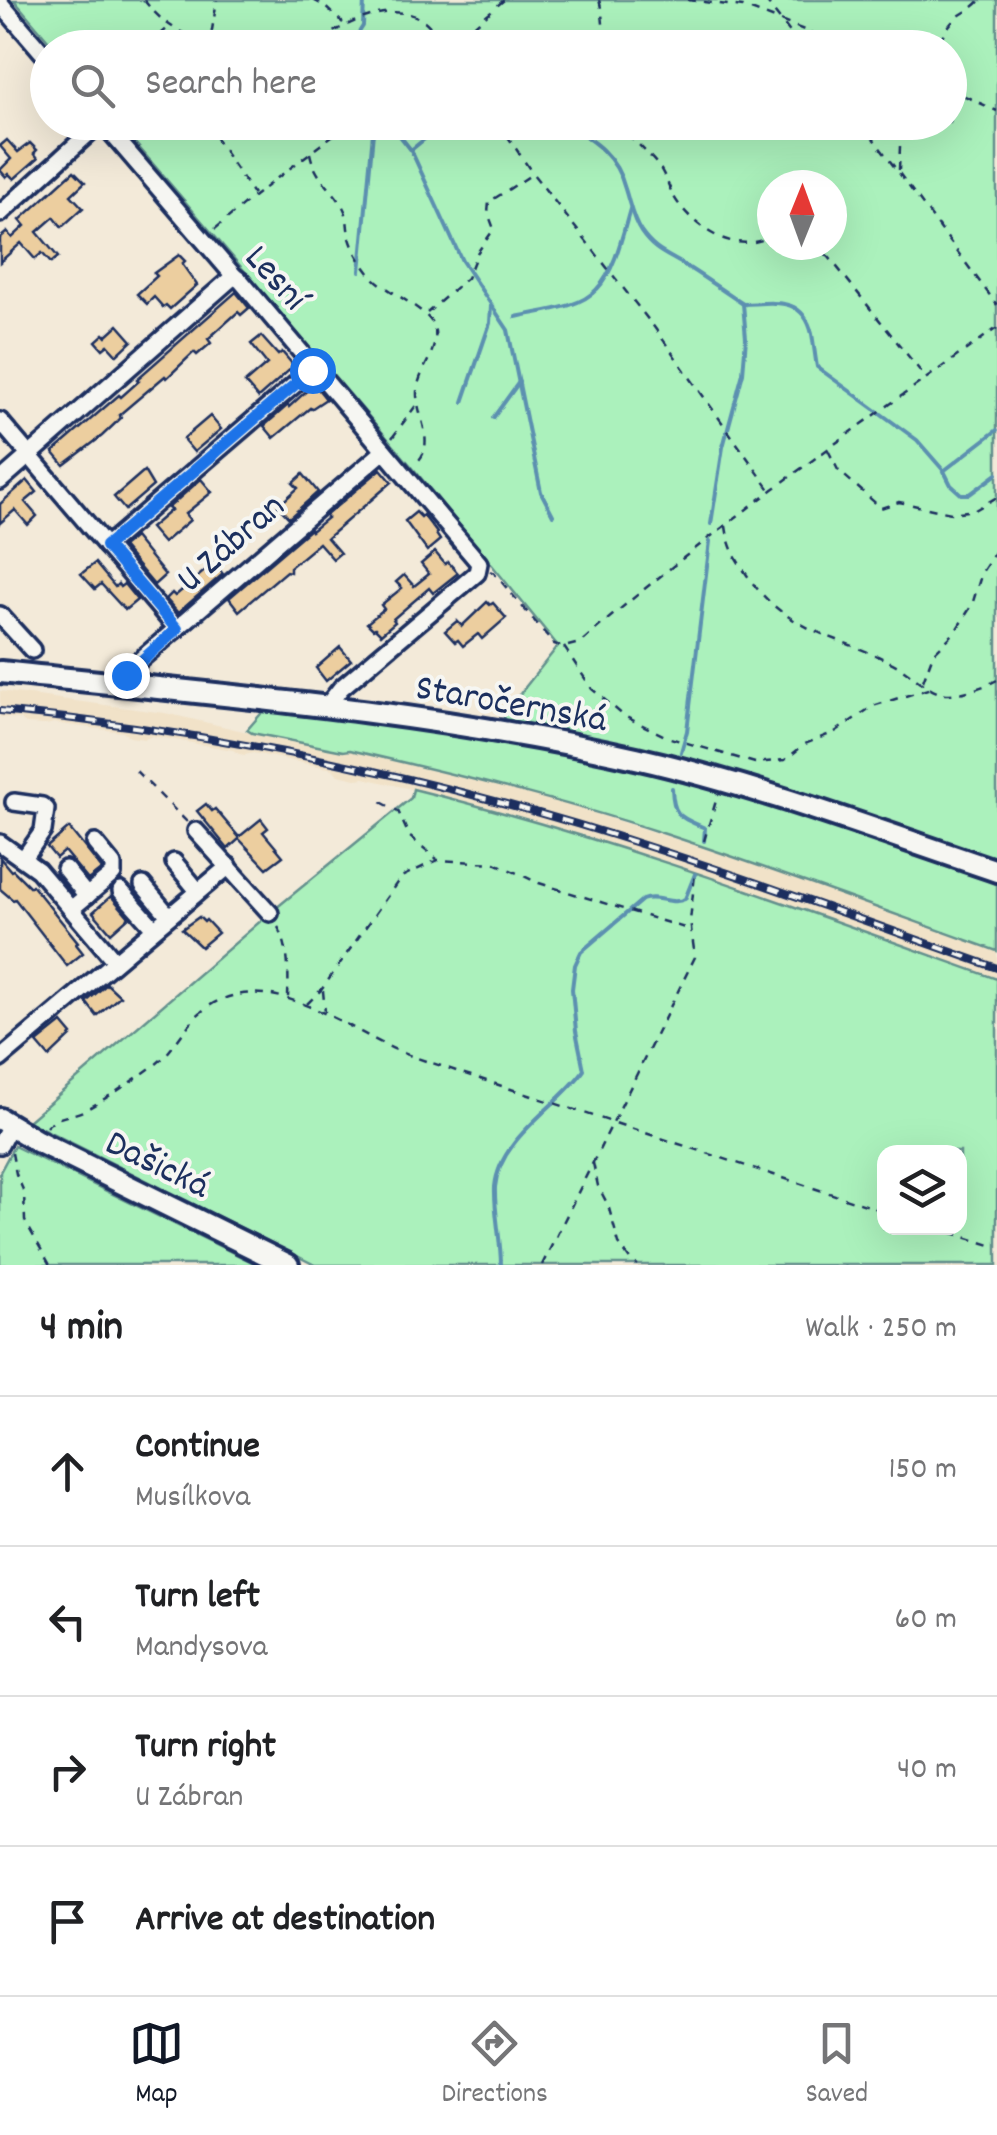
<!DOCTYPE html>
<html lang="en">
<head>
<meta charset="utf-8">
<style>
  :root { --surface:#fff; --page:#f6f6f6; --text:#202124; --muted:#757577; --line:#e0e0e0; --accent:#111827 }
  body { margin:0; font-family:Dekko,sans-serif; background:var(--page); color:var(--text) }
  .controls { position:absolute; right:30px; bottom:30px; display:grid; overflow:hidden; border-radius:20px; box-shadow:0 10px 40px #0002 }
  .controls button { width:90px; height:90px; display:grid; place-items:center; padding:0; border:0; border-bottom:2px solid var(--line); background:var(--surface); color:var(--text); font:50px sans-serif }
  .compass { position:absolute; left:757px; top:170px; width:90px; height:90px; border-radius:50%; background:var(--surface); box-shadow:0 10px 40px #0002; rotate:1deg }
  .stop { position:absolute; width:30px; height:30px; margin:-22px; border:8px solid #1a73e8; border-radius:50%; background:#fff }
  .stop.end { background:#1a73e8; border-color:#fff; box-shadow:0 2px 10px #0008 }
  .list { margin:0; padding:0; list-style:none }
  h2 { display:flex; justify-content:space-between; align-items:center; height:130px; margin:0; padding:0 40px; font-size:42px }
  h2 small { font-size:32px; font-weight:400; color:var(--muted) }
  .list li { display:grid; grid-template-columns:65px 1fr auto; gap:30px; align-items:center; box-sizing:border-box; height:150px; padding:0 40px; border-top:2px solid var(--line) }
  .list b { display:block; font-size:38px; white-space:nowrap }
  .list p { margin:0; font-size:32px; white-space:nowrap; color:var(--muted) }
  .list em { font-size:32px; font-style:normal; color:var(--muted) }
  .icon { flex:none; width:55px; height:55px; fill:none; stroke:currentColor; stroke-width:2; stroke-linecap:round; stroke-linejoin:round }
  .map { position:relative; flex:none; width:997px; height:1265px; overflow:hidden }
  .search { position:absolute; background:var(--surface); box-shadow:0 10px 40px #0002; left:30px; right:30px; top:30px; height:110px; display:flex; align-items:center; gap:25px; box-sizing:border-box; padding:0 35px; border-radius:55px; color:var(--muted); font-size:38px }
  .sheet { height:730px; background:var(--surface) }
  nav { display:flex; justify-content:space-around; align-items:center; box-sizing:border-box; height:140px; border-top:2px solid var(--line); background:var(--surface); font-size:28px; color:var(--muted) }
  nav a { display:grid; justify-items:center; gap:5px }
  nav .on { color:var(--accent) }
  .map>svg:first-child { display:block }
  .built { fill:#f1e2c8 }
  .green { fill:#abf1bc; stroke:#63908d; stroke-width:2.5; fill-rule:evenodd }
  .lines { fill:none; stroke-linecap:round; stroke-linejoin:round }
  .stream { stroke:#5b90b0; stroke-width:4 }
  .building { fill:#ecce9f; stroke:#1b2f5e; stroke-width:2.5 }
  .minor-casing { stroke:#1b2f5e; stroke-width:22 }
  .major-casing { stroke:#1b2f5e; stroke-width:28 }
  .path { stroke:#1b2f5e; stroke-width:2.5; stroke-dasharray:8 8; stroke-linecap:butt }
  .minor { stroke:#f6f6f2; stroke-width:15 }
  .major { stroke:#f6f6f2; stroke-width:20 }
  .rail-casing { stroke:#1b2f5e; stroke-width:8 }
  .rail { stroke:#f6f6f2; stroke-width:4; stroke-dasharray:11; stroke-linecap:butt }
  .route { stroke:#1a73e8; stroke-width:12 }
  .labels { text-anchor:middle; stroke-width:8; stroke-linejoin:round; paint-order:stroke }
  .street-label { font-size:38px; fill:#1b2f5e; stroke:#f6f6f2 }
</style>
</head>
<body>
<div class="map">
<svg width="997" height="1265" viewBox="0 0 997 1265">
  <rect width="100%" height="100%" fill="#f3ead9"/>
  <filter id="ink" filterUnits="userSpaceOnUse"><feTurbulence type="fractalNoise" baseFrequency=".01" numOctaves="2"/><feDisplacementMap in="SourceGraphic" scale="20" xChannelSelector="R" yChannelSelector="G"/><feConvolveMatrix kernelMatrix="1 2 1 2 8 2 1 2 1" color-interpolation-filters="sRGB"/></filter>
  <g filter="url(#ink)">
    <!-- built -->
    <path class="built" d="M0 691 165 713 252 733 343 751 350 750 456 774 566 804 759 866 997 951V979L649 857 458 800 364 778 356 779 338 775 333 769 253 753 245 755 239 754 233 750 152 736 145 739 130 737 123 732 53 723 46 725 26 724 19 719 0 717Z"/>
    <!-- green -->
    <g class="green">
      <path d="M14 0H997V861L508 724 503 715 558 646 412 467 118 123 950 122V48L54 47ZM772 185H832V245H772Z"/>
      <path d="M266 708C389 723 512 740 634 768 757 796 877 841 997 881V951C885 911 773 869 659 832 558 799 454 774 350 750L343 751 252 733 247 730Z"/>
      <path d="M413 789C612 838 804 910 997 979V1265H315L28 1121 270 913 411 798ZM884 1152H960V1228H884Z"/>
      <path d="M14 1146 258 1265H0V1172Z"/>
    </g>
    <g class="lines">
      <!-- stream -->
      <g class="stream">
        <path d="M349 48 363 26 364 0"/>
        <path d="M389 122 411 150 462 261 508 330 541 492 553 515"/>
        <path d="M563 122C592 140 616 154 625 189 630 204 632 219 641 232 654 251 666 254 684 265 704 277 723 291 743 304L746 338 743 373 723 447 711 524"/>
        <path d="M411 150 438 128 453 122"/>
        <path d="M360 271 374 122"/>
        <path d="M744 304C774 303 803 296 812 334 814 345 815 356 817 367L917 440 944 471 951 485 961 494H970L997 474"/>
        <path d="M516 317C541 311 579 309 597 289 615 271 623 233 630 209"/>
        <path d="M463 402 490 323 491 306"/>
        <path d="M493 418 519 382"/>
        <path d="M945 470 997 430"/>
        <path d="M681 752 687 731 710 541"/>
        <path d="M672 788C673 817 680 817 705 828L704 841"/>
        <path d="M501 1265C501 1240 494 1211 495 1187 499 1138 559 1106 584 1070L576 1031 572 989 575 965 581 952 642 900C657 894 671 906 685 899L695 874"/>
      </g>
    </g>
    <!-- building -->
    <g class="building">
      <path d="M7 140 18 152 30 143 37 150 34 153 38 158 14 179 9 174 6 177 0 170 11 159 0 146Z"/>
      <path d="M74 171 85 182 71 195 83 208 62 227 54 217 37 232 58 257 51 263 42 253 35 259 21 243 0 262V238L7 232 12 238 25 226 20 220Z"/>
      <path d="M179 255 185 261 182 264 197 285 170 309 166 305 163 307 154 297 147 304 137 294 157 276 154 273Z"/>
      <path d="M236 292 249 308 241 315 238 312 208 339 211 343 197 355 194 352 167 378 165 376 119 415 121 418 102 436 64 465 53 452 119 395 121 397 139 381 137 379Z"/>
      <path d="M118 325 132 341 117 355 108 345 103 349 96 341 104 334 106 336Z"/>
      <path d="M261 336 278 355 282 352 294 366 258 398 245 383 267 364 251 344Z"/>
      <path d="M314 384 326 399 311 409 310 408 274 438 264 426 288 405 289 407Z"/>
      <path d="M210 416 221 429 194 452 183 439Z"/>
      <path d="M381 469 392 482 327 538 340 553 333 559 319 543 290 567V572L286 571 239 611 229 598 310 529 311 531 327 518 325 516Z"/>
      <path d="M144 471 153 486 125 510 114 497Z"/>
      <path d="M303 474 318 492 289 518 278 506 298 488 293 483Z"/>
      <path d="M201 479 212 492 185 514 190 520 163 543 150 528 171 510 168 508Z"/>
      <path d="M27 480 37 492 25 502 37 516 28 525 15 510 0 523V504Z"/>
      <path d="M416 512 421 517 423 515 437 533 436 534 440 540 427 551 405 521Z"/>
      <path d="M134 537 165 575 154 585 122 547Z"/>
      <path d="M435 552 445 564 448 562 458 573 433 593 429 588 393 619 395 622 381 634 375 628 373 629 367 623 384 609 381 605 402 588 396 582 404 575 414 586 429 574 421 564Z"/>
      <path d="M95 563 115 587 118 584 120 587 124 584 137 600 125 610 101 584 95 589 81 574Z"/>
      <path d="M214 563 223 574 178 613 166 599 172 593 175 596Z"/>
      <path d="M487 602 490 605 493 603 506 618 482 639 478 634 463 646 458 640 455 642 445 631 457 621 462 626Z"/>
      <path d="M340 647 351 660 326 681 316 668Z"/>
      <path d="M206 804 212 811 215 809 239 837 261 819 268 828 263 832 283 856 267 868 239 839 228 849 197 811Z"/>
      <path d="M69 828 102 869 88 880 64 851 56 858 47 847Z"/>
      <path d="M0 858 11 871 13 870 30 887 32 885 78 942 76 944 83 953 67 966 15 899 13 900 0 889Z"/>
      <path d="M111 896 129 917 111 933 93 912Z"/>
      <path d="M199 917 204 922 206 920 218 933 201 947 182 929Z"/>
      <path d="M107 984 120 996 97 1016 86 1002Z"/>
      <path d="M62 1023 72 1035 49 1057 37 1043Z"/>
    </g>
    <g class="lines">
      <!-- minor casing -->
      <g class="minor-casing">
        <g id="minor">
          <path d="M0 3 48 59"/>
          <path d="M102 122 234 276 241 281 479 563 477 573 341 688 326 707"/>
          <path d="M0 214 101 122"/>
          <path d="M0 421 177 629"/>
          <path d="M0 481 234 276"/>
          <path d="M106 546 314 368"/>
          <path d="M0 615 32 650"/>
          <path d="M120 684 133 666 384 451"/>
          <path d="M14 802 42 806 46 809 43 831 24 858"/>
          <path d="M196 831 270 913"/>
          <path d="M0 843 38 870 115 961"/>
          <path d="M174 862 198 891"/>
          <path d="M65 869 87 896"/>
          <path d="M143 885 169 916"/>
          <path d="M121 891 154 928"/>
          <path d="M71 909 113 874V865L95 843"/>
          <path d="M0 1059 229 866"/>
          <path d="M0 1145 10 1126"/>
        </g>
      </g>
      <!-- major casing -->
      <g class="major-casing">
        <g id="major">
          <path d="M0 672C213 694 427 711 636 758 759 786 878 831 997 871"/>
          <path d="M0 1119 37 1141 288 1265"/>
        </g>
      </g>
      <!-- path -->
      <g class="path">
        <path d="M144 0C161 23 182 35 210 44"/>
        <path d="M313 0 323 5 343 23"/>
        <path d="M599 0C604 16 602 31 607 48"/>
        <path d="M688 0 743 7 852 48"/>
        <path d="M765 0 802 48"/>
        <path d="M449 47 504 0"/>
        <path d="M152 48 154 40 169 27"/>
        <path d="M209 48 217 0"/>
        <path d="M306 48C337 29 383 0 420 18 430 24 440 38 448 48"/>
        <path d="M925 48C947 37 940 35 954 20 962 12 974 9 980 0"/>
        <path d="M950 89 997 111"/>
        <path d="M208 122 219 144 253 194"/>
        <path d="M498 122 533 174 654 327 771 491"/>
        <path d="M617 122C630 138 648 152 660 168 667 179 670 192 678 203 701 233 736 254 772 236"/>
        <path d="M861 122 997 305"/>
        <path d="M310 153C316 183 334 186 345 211 348 218 347 226 349 234 352 248 361 263 370 274 385 292 428 308 434 327 441 349 418 370 417 392 416 416 438 445 415 464"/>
        <path d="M899 170 901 122"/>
        <path d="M215 229 254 196 350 122"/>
        <path d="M813 245 829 257 925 377"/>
        <path d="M427 313 467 278 477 253 494 229 488 213 489 202 531 175"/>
        <path d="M392 438 417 404"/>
        <path d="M828 450 838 470 881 508 899 502 951 513 975 510 997 497"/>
        <path d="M726 526C729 548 735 557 747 575 786 634 840 635 898 666 912 674 928 692 945 694 959 695 985 687 997 680"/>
        <path d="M490 571 494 573 554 644 564 647 580 643C712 529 855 429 997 328"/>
        <path d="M564 647 592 689 624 716 667 737 755 763 785 760 805 744 835 732 873 706 931 688"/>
        <path d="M923 681 933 654 955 632 972 605 982 572 997 549"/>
        <path d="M136 771 188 823"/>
        <path d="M381 802 398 811 409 836 437 859"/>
        <path d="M704 841 718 794"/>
        <path d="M278 927C289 946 289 974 288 997"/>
        <path d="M323 991 325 1012"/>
        <path d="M307 1004 322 989 401 877 438 860 495 863 539 883 691 930"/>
        <path d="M46 1127C58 1114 73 1117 87 1109 109 1097 131 1082 152 1067 176 1051 185 1021 209 1006 270 968 342 1026 396 1050 417 1059 440 1065 462 1073L884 1211"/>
        <path d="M12 1153 16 1174 24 1192 25 1221 50 1265"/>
        <path d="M593 1163 598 1186 608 1205 619 1244 631 1261 638 1265"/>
        <path d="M936 1228 997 1247"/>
        <path d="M542 1265 695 957 690 921 695 874"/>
      </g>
      <!-- minor -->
      <use href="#minor" class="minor"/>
      <!-- major -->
      <use href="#major" class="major"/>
      <!-- rail casing -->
      <g class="rail-casing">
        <path id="rail" d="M0 711C221 732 442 779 653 848 769 885 883 928 997 968"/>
      </g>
      <!-- rail -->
      <use href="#rail" class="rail"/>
    </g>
  </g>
  <g class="lines" filter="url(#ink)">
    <!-- route -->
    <path class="route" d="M126 675 177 629 106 546 312 370"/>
  </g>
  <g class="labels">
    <!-- street labels -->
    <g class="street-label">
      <text transform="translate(278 276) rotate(48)" y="13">Lesní</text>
      <text transform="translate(229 541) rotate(-41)" y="13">U Zábran</text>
      <text transform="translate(512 701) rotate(10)" y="13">Staročernská</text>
      <text transform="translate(159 1162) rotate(26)" y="13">Dašická</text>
    </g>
  </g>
</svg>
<div class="controls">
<button><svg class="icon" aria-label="layers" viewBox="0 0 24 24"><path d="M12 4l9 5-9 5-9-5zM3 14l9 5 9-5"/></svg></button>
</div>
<svg class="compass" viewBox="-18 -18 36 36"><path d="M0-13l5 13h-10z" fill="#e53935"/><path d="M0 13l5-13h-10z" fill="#757577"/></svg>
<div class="stop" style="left:312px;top:370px"></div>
<div class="stop end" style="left:126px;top:675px"></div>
<div class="search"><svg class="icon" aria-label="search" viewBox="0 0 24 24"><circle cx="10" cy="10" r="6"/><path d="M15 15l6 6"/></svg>Search here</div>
</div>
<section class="sheet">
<h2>4 min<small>Walk · 250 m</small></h2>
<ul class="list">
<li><svg class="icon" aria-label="ahead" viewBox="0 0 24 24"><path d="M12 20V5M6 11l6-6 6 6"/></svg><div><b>Continue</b><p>Musílkova</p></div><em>150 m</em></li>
<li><svg class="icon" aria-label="left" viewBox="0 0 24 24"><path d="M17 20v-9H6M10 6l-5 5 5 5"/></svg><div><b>Turn left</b><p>Mandysova</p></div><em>60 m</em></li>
<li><svg class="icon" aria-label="right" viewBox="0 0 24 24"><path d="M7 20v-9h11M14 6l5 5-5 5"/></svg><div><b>Turn right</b><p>U Zábran</p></div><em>40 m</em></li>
<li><svg class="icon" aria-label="arrive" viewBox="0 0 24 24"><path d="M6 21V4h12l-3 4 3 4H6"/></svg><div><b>Arrive at destination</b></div></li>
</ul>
</section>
<nav>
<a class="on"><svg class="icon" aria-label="map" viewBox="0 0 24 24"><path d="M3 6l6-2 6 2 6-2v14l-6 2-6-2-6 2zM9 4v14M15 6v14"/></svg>Map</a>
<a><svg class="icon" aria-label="directions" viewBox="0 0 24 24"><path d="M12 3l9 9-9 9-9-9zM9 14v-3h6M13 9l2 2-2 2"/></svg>Directions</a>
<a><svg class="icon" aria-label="saved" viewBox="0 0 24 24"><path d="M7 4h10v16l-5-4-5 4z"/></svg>Saved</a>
</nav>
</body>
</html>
